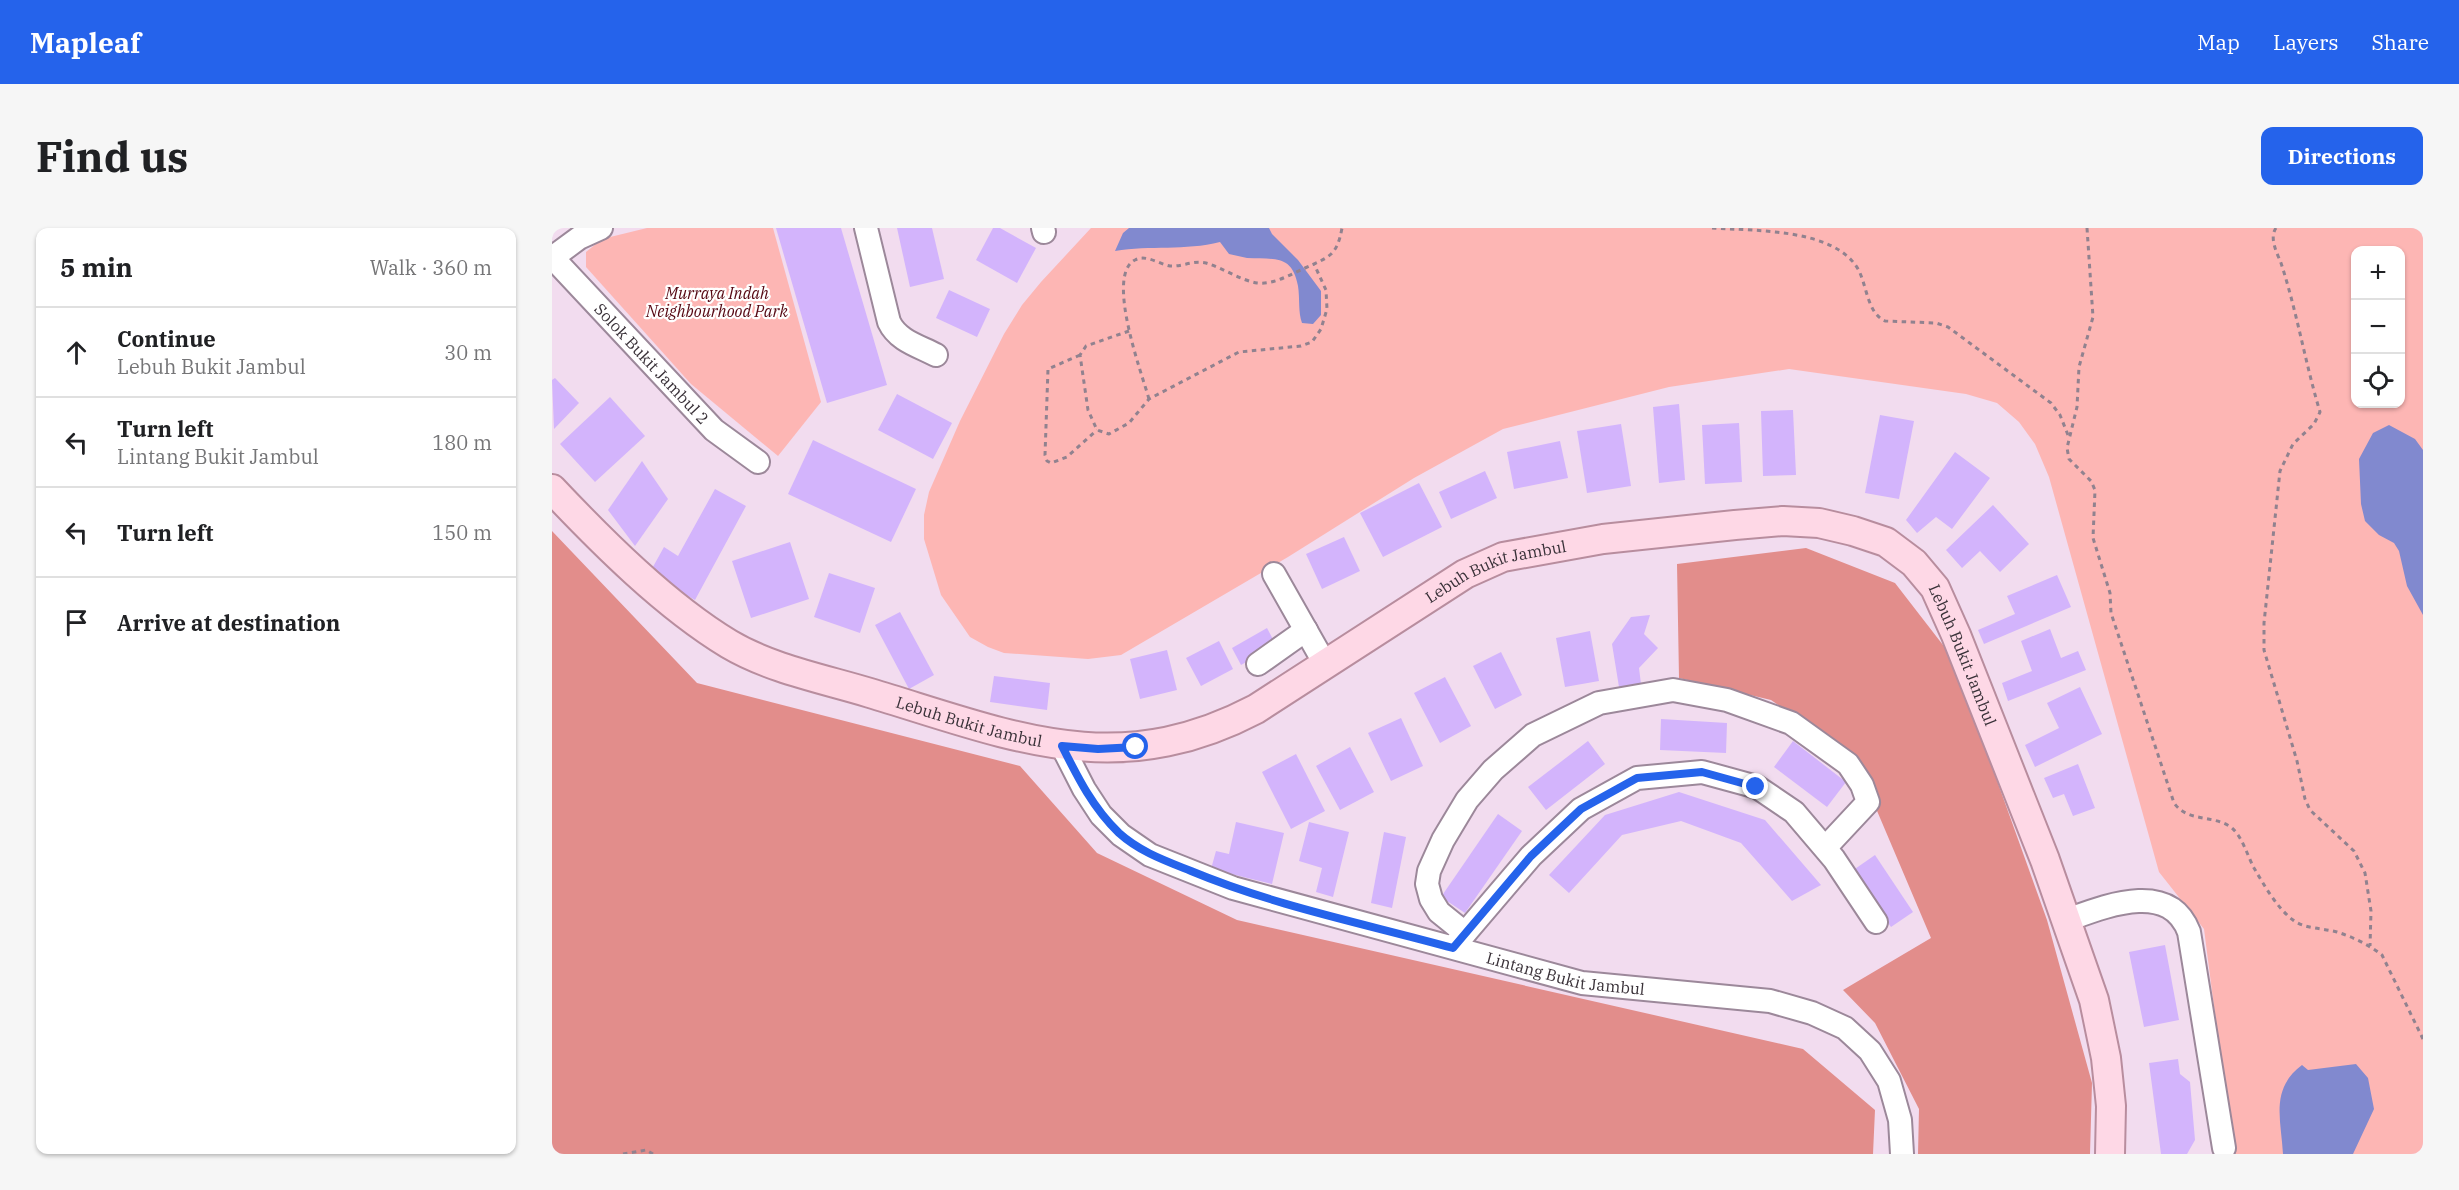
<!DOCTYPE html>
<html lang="en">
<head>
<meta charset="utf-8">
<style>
  :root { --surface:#fff; --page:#f6f6f6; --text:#202124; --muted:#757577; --line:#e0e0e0; --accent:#2563eb }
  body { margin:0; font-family:"IBM Plex Serif",serif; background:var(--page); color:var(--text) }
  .controls { position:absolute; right:18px; top:18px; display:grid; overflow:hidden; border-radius:12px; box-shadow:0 2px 4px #0004 }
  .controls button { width:54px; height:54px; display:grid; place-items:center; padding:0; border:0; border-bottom:2px solid var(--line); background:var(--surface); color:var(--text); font:30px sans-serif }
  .stop { position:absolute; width:18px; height:18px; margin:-14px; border:4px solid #2563eb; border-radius:50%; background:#fff }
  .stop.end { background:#2563eb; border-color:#fff; box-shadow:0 2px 6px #0008 }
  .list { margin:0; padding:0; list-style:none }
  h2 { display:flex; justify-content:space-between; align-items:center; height:78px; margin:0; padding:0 24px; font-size:26px }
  h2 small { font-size:20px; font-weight:400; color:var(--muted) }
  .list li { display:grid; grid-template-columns:39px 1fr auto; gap:18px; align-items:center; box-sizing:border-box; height:90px; padding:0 24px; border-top:2px solid var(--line) }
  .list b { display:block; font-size:22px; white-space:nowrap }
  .list p { margin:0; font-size:20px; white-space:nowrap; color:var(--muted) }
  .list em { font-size:20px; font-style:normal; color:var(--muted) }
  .icon { flex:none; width:33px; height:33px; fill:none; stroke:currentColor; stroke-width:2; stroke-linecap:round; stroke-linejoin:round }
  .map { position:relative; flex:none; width:1871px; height:926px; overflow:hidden; border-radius:12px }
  header { display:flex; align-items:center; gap:36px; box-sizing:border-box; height:84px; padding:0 30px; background:var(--accent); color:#fff }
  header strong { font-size:28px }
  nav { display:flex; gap:33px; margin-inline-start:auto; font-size:21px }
  .intro { display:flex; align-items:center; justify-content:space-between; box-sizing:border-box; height:144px; padding:0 36px }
  h1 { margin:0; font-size:42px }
  .button { padding:15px 27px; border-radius:12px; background:var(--accent); color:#fff; font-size:21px; font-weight:700 }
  main { display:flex; gap:36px; padding:0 36px }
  aside { flex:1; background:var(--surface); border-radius:12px; box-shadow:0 2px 4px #0004 }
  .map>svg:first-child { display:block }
  .green { fill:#fdb6b4; fill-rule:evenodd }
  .forest { fill:#e28d8b }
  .water { fill:#8189cf }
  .building { fill:#d3b4fc }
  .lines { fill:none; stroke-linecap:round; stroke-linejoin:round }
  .minor-casing { stroke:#9c889a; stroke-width:26 }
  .major-casing { stroke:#b88d9e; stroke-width:32 }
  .path { stroke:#91828f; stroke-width:3; stroke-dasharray:4.5 4.5; stroke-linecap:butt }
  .minor { stroke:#fff; stroke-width:22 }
  .major { stroke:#fed8e6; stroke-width:28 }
  .route { stroke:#2563eb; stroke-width:8 }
  .labels { text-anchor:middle; stroke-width:4.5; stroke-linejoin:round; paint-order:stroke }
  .park-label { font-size:16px; font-style:italic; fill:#560813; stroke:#fff }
  .street-label { font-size:16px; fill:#393138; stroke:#fff }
</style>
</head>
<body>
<header>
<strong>Mapleaf</strong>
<nav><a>Map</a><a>Layers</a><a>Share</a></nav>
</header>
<div class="intro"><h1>Find us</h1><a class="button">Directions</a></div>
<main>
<aside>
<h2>5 min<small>Walk · 360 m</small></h2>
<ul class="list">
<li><svg class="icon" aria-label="ahead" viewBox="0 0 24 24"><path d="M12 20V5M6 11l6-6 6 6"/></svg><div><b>Continue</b><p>Lebuh Bukit Jambul</p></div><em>30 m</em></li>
<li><svg class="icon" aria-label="left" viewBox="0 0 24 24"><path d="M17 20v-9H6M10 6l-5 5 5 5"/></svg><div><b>Turn left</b><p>Lintang Bukit Jambul</p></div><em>180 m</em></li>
<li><svg class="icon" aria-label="left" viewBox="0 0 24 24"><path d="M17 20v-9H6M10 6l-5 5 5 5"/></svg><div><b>Turn left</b></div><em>150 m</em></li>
<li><svg class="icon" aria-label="arrive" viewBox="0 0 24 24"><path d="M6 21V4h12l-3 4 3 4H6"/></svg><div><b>Arrive at destination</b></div></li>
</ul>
</aside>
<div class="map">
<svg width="1871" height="926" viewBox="0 0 1871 926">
  <rect width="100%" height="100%" fill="#f2dcef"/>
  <!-- green -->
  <g class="green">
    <path d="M95 0H221L269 174 226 228 139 156 34 39V24L50 11Z"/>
    <path d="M539 0H1871V926H1681L1652 701 1607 644 1497 249 1483 216 1467 194 1445 175 1414 166 1237 141 1117 159 951 201 862 250 736 329 569 427 536 431 452 425 436 419 418 409 389 367 372 311V287L377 264 408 193 452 106 470 77 489 54ZM1804 22H1848V176H1804Z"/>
  </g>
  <!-- forest -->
  <g class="forest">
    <path d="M0 303 145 455 468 538 545 625 685 692 1251 821 1323 882 1321 926H0Z"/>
    <path d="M1254 320 1343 355 1401 430 1495 692 1540 855 1538 926H1366L1367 881 1323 795 1291 762 1379 710 1303 531 1219 472 1127 450 1125 336Z"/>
  </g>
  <!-- water -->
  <g class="water">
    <path d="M577 0H717L720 6 746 32 769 63V87L761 96 750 95C746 84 748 71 746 58 740 25 721 32 695 30 689 29 683 27 677 26L668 14C633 23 598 17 563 23L571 5Z"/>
    <path d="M1837 197 1863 211 1871 222V387L1855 358 1847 323 1842 315 1827 307 1813 293 1809 276 1807 231 1821 205Z"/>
    <path d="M1804 836 1816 850 1822 881 1801 926H1731C1729 891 1718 861 1750 837L1756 842Z"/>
  </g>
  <!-- building -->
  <g class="building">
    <path d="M224 0H289L335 157 275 175Z"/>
    <path d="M345 0H380L392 51 358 59Z"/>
    <path d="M441 0H448L484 20 465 55 424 32Z"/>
    <path d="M397 62 438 81 425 109 384 90Z"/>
    <path d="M3 150 27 175 2 201 0 152Z"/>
    <path d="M345 166 400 195 381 231 326 202Z"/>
    <path d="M58 169 93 208 43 254 8 216Z"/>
    <path d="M1127 176 1133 252 1107 255 1101 179Z"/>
    <path d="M1241 182 1244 247 1211 248 1209 183Z"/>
    <path d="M1328 187 1362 193 1347 271 1313 265Z"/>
    <path d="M1187 195 1190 254 1153 256 1150 197Z"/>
    <path d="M1069 196 1079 258 1035 265 1025 203Z"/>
    <path d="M261 212 364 261 339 314 236 266Z"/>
    <path d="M1008 213 1016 250 962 261 955 224Z"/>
    <path d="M1403 224 1438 250 1400 301 1384 289 1365 305 1354 292Z"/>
    <path d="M90 233 116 271 83 318 56 282Z"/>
    <path d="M933 243 945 270 899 291 887 264Z"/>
    <path d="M867 255 890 299 831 329 808 285Z"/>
    <path d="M163 261 194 278 143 372 97 346 112 319 126 328Z"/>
    <path d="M1441 277 1477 316 1448 344 1428 323 1410 340 1394 322Z"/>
    <path d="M792 309 808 343 770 361 754 326Z"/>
    <path d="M238 314 257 371 199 390 180 333Z"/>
    <path d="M277 345 323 360 308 405 262 389Z"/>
    <path d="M1505 347 1519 379 1432 416 1426 402 1463 386 1455 368Z"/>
    <path d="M348 384 382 447 357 461 323 397Z"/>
    <path d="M1098 387 1092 406 1106 420 1087 440 1089 456 1067 459 1060 416 1079 389Z"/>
    <path d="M715 400 724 417 689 437 680 420Z"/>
    <path d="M1498 401 1509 430 1526 423 1534 442 1456 473 1450 455 1480 443 1469 413Z"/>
    <path d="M1038 403 1047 453 1013 459 1004 410Z"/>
    <path d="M667 413 681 441 649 458 634 430Z"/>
    <path d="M615 422 625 462 588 471 578 431Z"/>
    <path d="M949 424 970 467 943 481 921 438Z"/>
    <path d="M442 448 498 455 495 482 438 474Z"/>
    <path d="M893 449 919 498 888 515 862 465Z"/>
    <path d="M1528 459 1550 506 1483 539 1473 517 1507 500 1495 475Z"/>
    <path d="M849 490 871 538 839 553 816 505Z"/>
    <path d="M1109 491 1175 495 1174 525 1108 522Z"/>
    <path d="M1036 513 1053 536 994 582 976 559Z"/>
    <path d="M1241 513 1294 554 1275 579 1222 539Z"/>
    <path d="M798 519 822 564 788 582 764 538Z"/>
    <path d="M744 526 773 583 739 601 710 544Z"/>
    <path d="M1526 536 1543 580 1521 588 1512 566 1501 570 1492 550Z"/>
    <path d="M1127 564 1213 592 1269 657 1240 673 1189 615 1129 593 1070 607 1017 665 997 647 1053 587Z"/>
    <path d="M946 586 970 603 913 685 889 669Z"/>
    <path d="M684 594 732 605 720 656 659 641 664 623 677 626Z"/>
    <path d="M757 594 797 604 781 669 764 664 770 640 747 633Z"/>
    <path d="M832 604 854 609 840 680 819 675Z"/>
    <path d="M1323 627 1361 684 1339 699 1300 643Z"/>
    <path d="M1613 717 1627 792 1592 799 1577 724Z"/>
    <path d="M1626 831 1628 846 1638 854 1643 912 1635 926H1609L1597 835Z"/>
  </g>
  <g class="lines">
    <!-- minor casing -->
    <g class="minor-casing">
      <g id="minor">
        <path d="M314 0 337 94C346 113 367 118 384 127"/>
        <path d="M491 0 492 4"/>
        <path id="s1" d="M0 29 162 202 206 234"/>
        <path d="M0 30 27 10 49 0"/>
        <path d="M722 346 773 436"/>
        <path d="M706 436 754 402"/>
        <path id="s2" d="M510 518 532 561 549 587 569 607 598 627 681 660 1030 755 1218 773 1260 785 1293 800 1318 823 1337 853 1348 892 1350 926"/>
        <path d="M1515 692C1554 678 1617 652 1637 704L1672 920"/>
        <path d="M913 705 887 684 879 671 875 656 877 643 891 612 915 572 941 542 981 507 1047 475 1121 462 1175 472 1239 495 1296 536 1310 557 1316 574 1274 619"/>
        <path d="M903 717 979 628 1029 581 1085 550 1150 544 1205 559 1242 584 1282 631 1324 694"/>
      </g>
    </g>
    <!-- major casing -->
    <g class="major-casing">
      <g id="major">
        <path id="s3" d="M0 261C50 314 114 378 177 416 219 441 272 451 318 465 458 507 563 555 704 481L913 346 951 329 1051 311 1183 297 1231 293 1267 295 1301 303 1334 314 1362 335 1383 360 1404 407 1493 632 1542 772 1554 830 1559 878 1558 926"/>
      </g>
    </g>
    <!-- path -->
    <g class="path">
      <path d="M1160 0C1203 3 1282 0 1306 41 1315 57 1315 85 1333 93L1384 95 1396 99 1499 175 1508 187 1516 207"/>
      <path d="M1535 0 1541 89 1527 139 1525 179 1515 220 1517 231 1539 253 1543 262 1541 310 1558 365 1559 385 1622 575C1636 595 1662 586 1680 600 1691 610 1695 627 1702 640 1712 657 1725 680 1741 692 1753 701 1770 700 1785 704 1801 709 1817 717 1830 727L1871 811"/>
      <path d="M1724 0C1717 10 1725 25 1729 35 1745 84 1753 134 1768 184L1762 196 1741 216 1728 243 1712 395V422L1745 533 1753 571 1758 582 1802 623 1813 645 1819 683 1818 718"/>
      <path d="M577 103 534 118 528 127 536 182 545 202 557 206 577 195 597 171 687 124 749 118 760 114 769 101 775 81 774 62 762 36"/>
      <path d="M528 127 496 141 493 227 495 233 499 235 515 229 545 202"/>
      <path d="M597 171C590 146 553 47 583 32 594 26 607 36 618 38 630 39 641 32 654 35 671 40 688 52 705 55 722 57 739 46 753 40 777 29 785 28 790 0"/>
      <path d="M71 926 94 922 101 926"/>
    </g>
    <!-- minor -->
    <use href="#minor" class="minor"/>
    <!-- major -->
    <use href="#major" class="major"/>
  </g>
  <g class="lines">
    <!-- route -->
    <path class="route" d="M584 519 546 521 510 518C526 550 541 580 567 605 588 624 614 633 639 643 723 678 814 696 901 720L979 628 1029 581 1085 550 1150 544 1204 559"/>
  </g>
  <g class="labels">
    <!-- park labels -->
    <g class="park-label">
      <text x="165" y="71">Murraya Indah<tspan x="165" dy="18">Neighbourhood Park</tspan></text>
    </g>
    <!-- street labels -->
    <g class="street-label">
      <text dy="6" stroke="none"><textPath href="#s1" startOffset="146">Solok Bukit Jambul 2</textPath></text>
      <text dy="6" stroke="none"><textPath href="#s3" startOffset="1064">Lebuh Bukit Jambul</textPath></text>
      <text dy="6" stroke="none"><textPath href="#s3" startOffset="1604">Lebuh Bukit Jambul</textPath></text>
      <text dy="6" stroke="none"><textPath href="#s3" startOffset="489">Lebuh Bukit Jambul</textPath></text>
      <text dy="6" stroke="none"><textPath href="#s2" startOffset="576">Lintang Bukit Jambul</textPath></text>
    </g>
  </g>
</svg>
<div class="controls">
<button>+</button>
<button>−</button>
<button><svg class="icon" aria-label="locate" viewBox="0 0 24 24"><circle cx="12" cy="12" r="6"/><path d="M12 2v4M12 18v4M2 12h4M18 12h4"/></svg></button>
</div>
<div class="stop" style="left:584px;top:519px"></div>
<div class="stop end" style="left:1204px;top:559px"></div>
</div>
</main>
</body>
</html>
